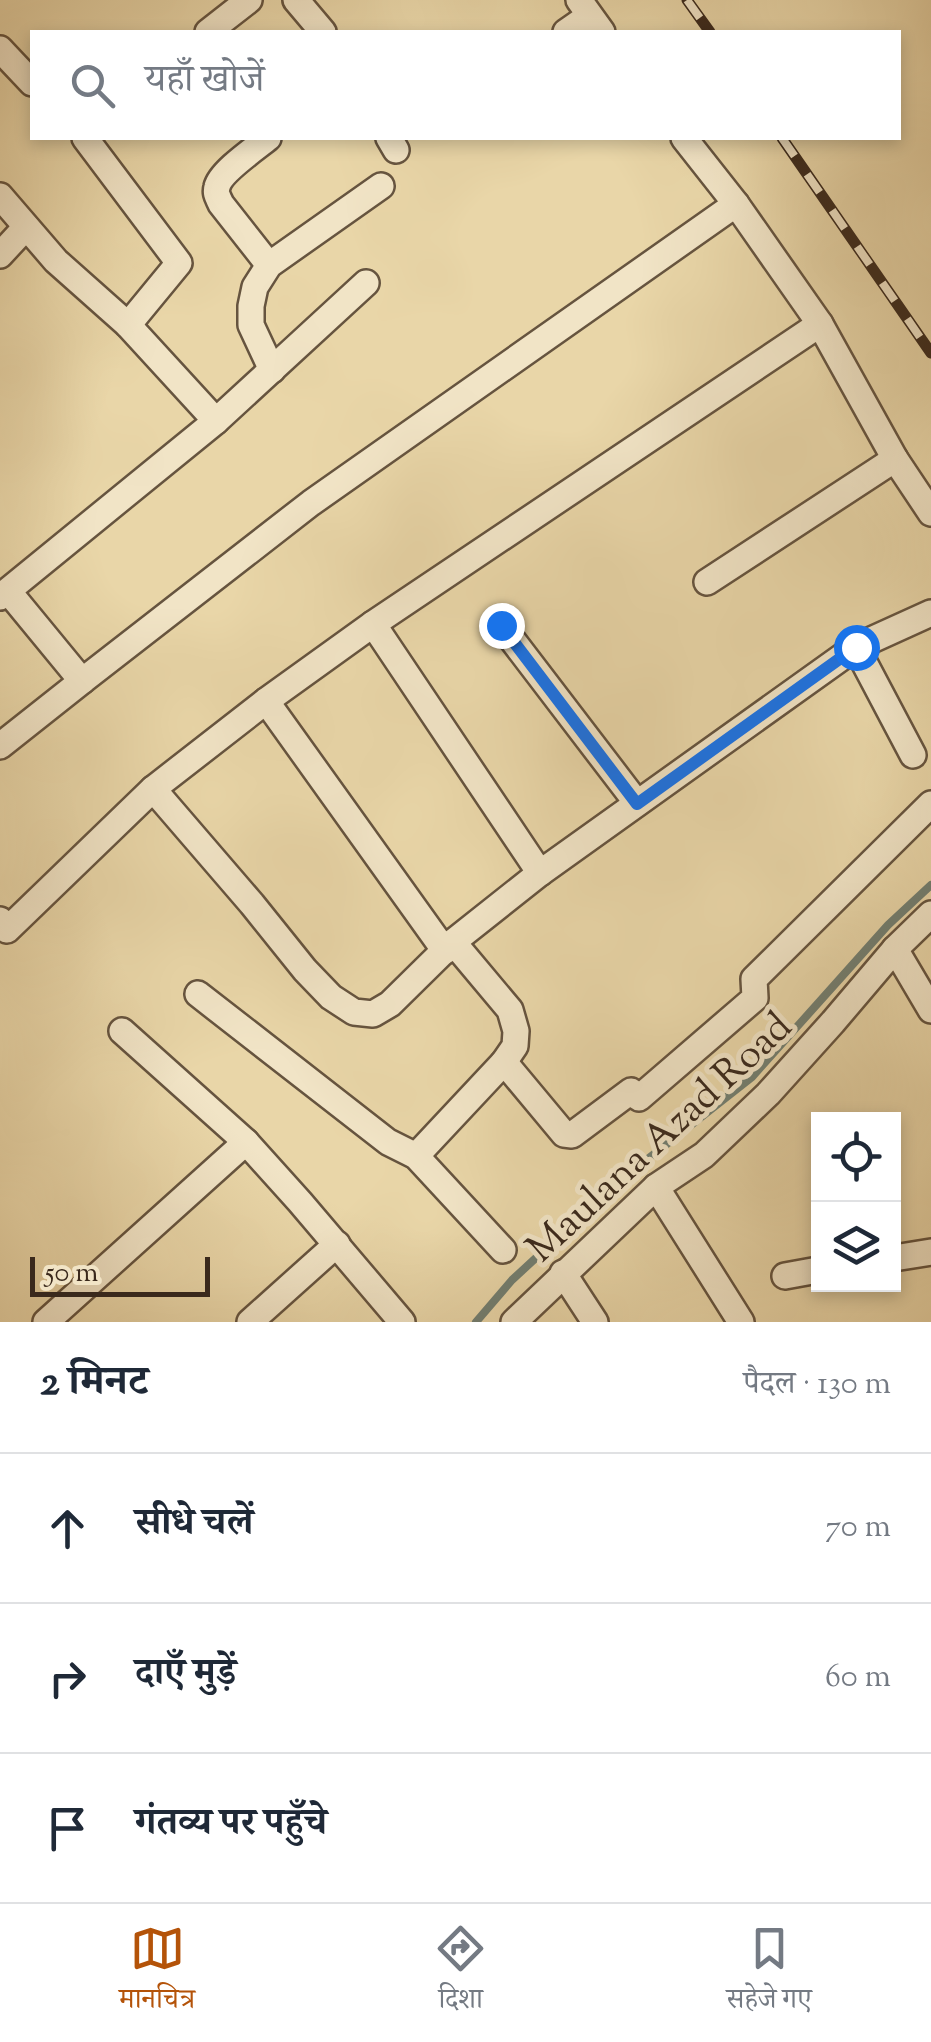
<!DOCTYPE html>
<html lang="hi">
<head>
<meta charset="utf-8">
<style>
  :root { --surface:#fff; --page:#f6f6f7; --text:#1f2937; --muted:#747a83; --line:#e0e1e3; --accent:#b45309 }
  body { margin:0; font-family:"Sorts Mill Goudy","Noto Serif Devanagari",serif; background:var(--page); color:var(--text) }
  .controls { position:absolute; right:30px; bottom:30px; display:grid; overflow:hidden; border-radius:0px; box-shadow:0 5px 15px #0003 }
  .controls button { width:90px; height:90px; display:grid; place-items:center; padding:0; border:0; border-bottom:2px solid var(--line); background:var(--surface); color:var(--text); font:50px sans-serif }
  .scale { position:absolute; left:30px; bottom:25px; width:180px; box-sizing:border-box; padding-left:10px; border:5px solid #3a291c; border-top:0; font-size:28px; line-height:35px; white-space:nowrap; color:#3a291c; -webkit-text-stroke:8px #f1e4c6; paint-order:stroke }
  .stop { position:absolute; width:30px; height:30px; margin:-22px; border:8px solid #1a73e8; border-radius:50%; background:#fff }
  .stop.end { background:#1a73e8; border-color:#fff; box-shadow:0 2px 10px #0008 }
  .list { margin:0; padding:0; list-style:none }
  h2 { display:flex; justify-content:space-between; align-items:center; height:130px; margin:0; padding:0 40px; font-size:42px }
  h2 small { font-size:32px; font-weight:400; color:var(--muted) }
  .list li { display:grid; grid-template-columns:65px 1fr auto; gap:30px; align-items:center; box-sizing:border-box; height:150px; padding:0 40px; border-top:2px solid var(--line) }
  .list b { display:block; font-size:38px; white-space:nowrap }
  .list em { font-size:32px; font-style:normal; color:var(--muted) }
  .icon { flex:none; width:55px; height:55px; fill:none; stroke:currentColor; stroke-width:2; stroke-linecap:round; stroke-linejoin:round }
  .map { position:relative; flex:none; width:931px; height:1322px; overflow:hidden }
  .search { position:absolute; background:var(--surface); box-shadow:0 5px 15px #0003; left:30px; right:30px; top:30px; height:110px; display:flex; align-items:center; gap:25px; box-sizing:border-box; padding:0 35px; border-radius:0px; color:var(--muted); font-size:38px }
  .sheet { height:580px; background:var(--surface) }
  nav { display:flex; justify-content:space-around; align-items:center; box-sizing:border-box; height:140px; border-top:2px solid var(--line); background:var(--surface); font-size:28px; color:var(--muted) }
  nav a { display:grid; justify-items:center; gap:5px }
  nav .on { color:var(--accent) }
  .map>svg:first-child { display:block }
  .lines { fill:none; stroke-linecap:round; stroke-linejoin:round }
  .stream { stroke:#727f72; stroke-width:8 }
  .street-casing { stroke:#66543f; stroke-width:30 }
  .street { stroke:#f1e4c6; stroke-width:25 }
  .rail-casing { stroke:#3a291c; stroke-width:11 }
  .rail { stroke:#f1e4c6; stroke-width:8; stroke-dasharray:22; stroke-linecap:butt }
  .route { stroke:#1a73e8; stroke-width:12 }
  .labels { text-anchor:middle; stroke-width:10; stroke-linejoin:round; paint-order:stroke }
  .street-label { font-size:40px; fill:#3a291c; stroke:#f1e4c6 }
</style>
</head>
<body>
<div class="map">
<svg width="931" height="1322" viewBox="0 0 931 1322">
  <rect width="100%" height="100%" fill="#e9d6a8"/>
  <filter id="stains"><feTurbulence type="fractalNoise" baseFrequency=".002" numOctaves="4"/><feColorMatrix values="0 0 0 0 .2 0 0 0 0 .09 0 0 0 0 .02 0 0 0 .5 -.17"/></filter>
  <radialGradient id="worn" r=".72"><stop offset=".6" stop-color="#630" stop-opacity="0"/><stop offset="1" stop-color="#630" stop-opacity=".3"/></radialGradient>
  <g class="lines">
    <!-- stream -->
    <path class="stream" d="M476 1322 512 1280 616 1184 752 1077 888 925 931 885"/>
    <!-- street casing -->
    <g class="street-casing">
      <g id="street">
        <path d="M296 0 323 32"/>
        <path d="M579 0 602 32"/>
        <path d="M208 32 249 0"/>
        <path d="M566 32 589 16"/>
        <path d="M0 49 32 83"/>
        <path d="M85 138 179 263 128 325"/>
        <path d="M268 138C256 148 220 172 217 187 215 194 218 197 221 204L269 265"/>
        <path d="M389 138 396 150"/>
        <path d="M684 138 736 204 820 324 895 459 931 513"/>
        <path d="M0 196 56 261 128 325 216 421"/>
        <path d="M0 255 26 227"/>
        <path d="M820 324 373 624 266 701 153 789 252 904 305 970 331 997 354 1012 373 1014 390 1004 453 942 540 873 856 647 931 613"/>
        <path d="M272 370 251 325V306L255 287 269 265 381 186"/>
        <path d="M707 582 895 459"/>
        <path d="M8 591 82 681 311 503 736 204"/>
        <path d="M0 597 216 421 366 283"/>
        <path d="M373 624 540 873"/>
        <path d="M501 625 637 803"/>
        <path d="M856 647 913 755"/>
        <path d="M266 701 445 951"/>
        <path d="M0 746 82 681"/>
        <path d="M0 920 7 930 153 789"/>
        <path d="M895 949 931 1010"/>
        <path d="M198 994 388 1142 416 1156 503 1250"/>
        <path d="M122 1031 246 1142 300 1202 402 1322"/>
        <path d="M504 1062 564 1134 572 1135 631 1091 639 1098 755 998 754 979 931 804"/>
        <path d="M416 1156 504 1062 515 1046 516 1031 510 1010 453 942"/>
        <path d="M656 1187 741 1322"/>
        <path d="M894 1258 931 1252"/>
        <path d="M563 1273 595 1322"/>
        <path d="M785 1276 818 1270"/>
        <path d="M46 1322 246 1142"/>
        <path d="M250 1322 337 1244"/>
        <path d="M514 1322 656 1187 704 1155 768 1094 833 1022 895 949 931 914"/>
      </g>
    </g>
    <!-- street -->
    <use href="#street" class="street"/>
    <!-- rail casing -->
    <g class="rail-casing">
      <g id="rail">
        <path d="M687 0 710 32"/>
        <path d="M782 138 931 353"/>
      </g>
    </g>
    <!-- rail -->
    <use href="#rail" class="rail"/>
  </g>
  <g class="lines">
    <!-- route -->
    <path class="route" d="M501 625 637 804 856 647"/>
  </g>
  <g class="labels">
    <!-- street labels -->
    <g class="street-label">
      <text transform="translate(658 1136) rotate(-43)" y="14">Maulana Azad Road</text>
    </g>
  </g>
  <rect width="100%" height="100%" filter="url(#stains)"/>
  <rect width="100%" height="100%" fill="url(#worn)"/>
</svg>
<div class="controls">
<button><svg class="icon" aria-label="locate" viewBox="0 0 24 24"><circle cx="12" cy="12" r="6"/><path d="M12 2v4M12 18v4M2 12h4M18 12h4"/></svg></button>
<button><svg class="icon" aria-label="layers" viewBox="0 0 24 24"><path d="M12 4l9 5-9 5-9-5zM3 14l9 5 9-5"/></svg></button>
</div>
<div class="scale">50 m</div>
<div class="stop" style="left:856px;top:647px"></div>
<div class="stop end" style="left:501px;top:625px"></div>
<div class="search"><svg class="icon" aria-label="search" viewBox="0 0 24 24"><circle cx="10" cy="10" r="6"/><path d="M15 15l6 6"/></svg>यहाँ खोजें</div>
</div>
<section class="sheet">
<h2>2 मिनट<small>पैदल · 130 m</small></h2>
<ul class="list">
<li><svg class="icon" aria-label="ahead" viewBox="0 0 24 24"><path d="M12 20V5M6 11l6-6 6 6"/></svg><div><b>सीधे चलें</b></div><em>70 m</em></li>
<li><svg class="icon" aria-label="right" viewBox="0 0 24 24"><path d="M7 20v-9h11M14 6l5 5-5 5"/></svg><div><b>दाएँ मुड़ें</b></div><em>60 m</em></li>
<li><svg class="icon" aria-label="arrive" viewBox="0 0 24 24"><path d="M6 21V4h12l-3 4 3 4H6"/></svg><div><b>गंतव्य पर पहुँचे</b></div></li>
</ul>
</section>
<nav>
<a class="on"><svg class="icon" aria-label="map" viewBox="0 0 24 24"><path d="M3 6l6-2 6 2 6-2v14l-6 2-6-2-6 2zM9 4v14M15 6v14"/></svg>मानचित्र</a>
<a><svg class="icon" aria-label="directions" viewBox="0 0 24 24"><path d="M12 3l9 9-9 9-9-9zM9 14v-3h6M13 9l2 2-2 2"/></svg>दिशा</a>
<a><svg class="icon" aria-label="saved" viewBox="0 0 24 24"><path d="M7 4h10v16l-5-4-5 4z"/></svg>सहेजे गए</a>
</nav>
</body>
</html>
